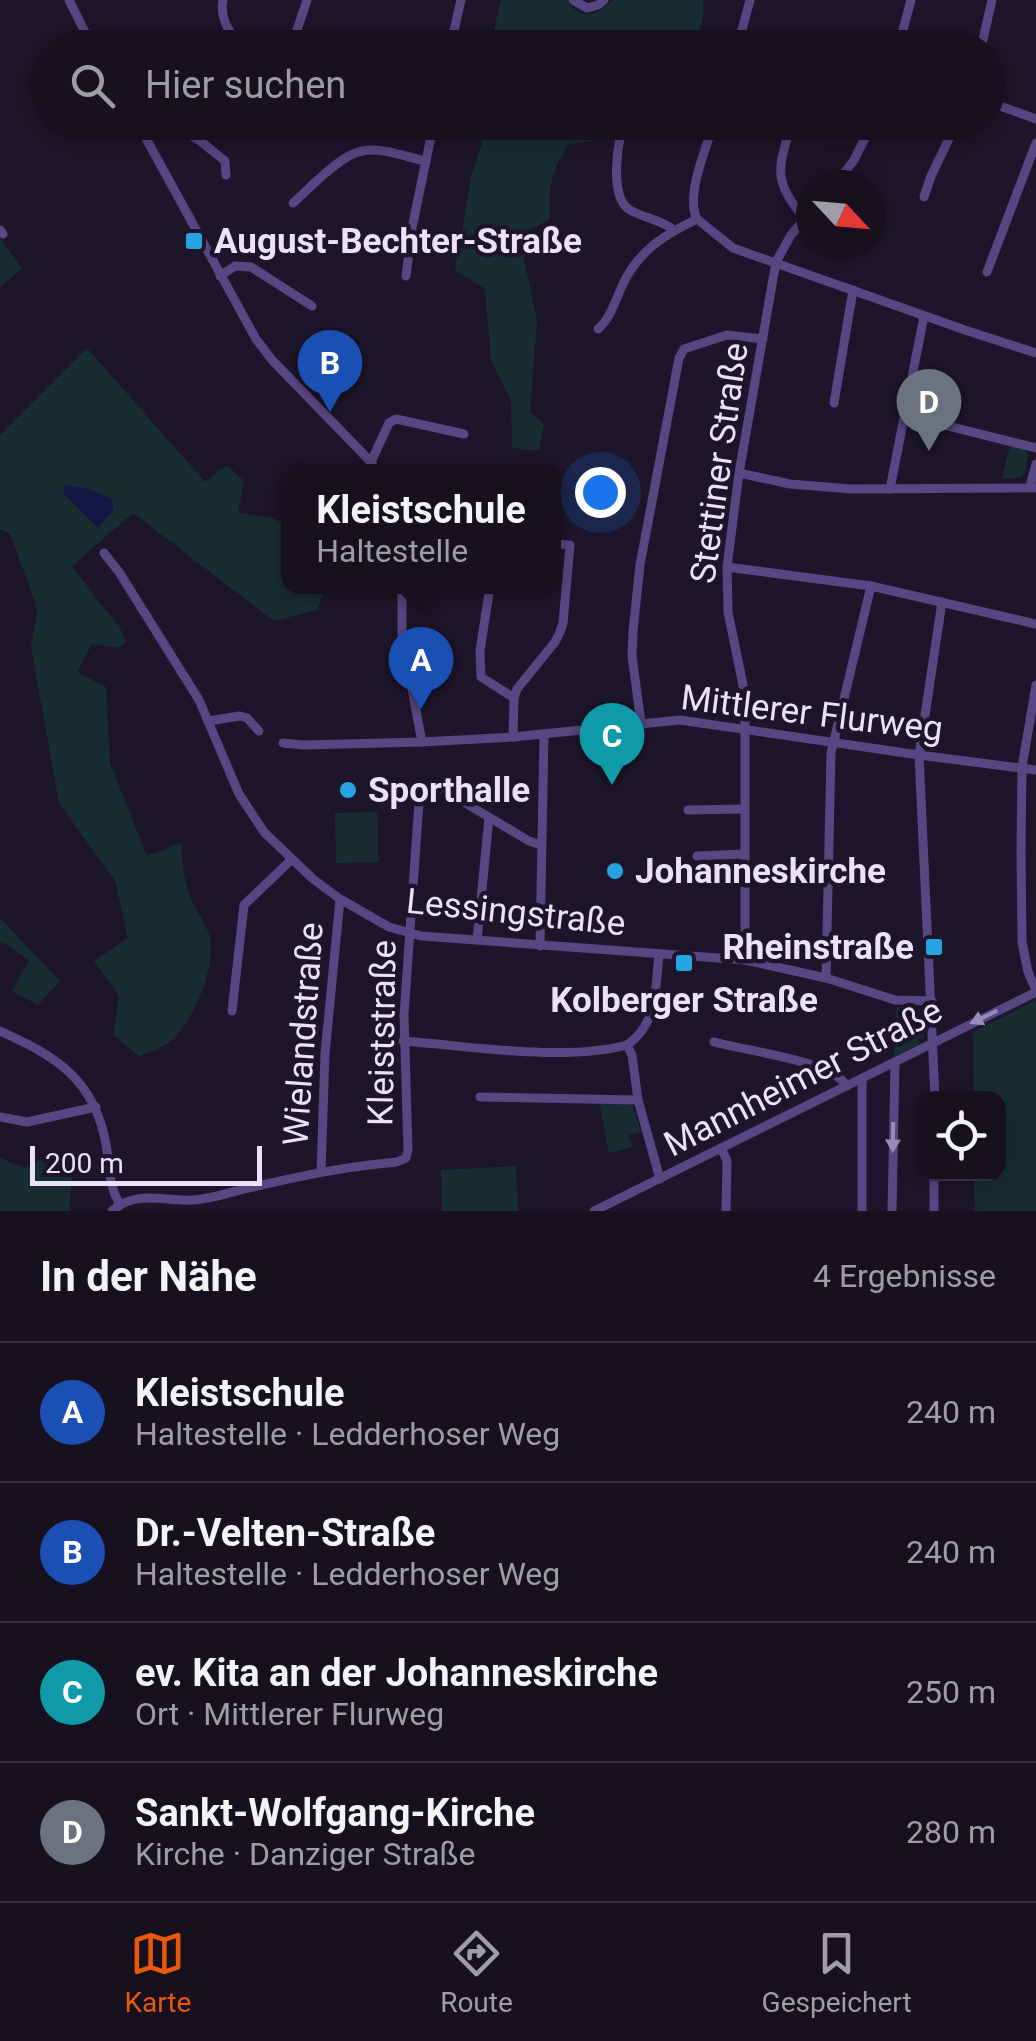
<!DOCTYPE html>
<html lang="de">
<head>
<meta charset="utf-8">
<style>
  :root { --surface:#16101f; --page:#1f1928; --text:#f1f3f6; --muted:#9e9da4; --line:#35303d; --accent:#ea580c }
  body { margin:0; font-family:Roboto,sans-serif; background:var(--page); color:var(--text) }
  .controls { position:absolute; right:30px; bottom:30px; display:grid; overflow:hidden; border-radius:20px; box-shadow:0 5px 25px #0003 }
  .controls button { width:90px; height:90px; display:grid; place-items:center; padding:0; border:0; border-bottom:2px solid var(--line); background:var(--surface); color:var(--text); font:50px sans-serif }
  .compass { position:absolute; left:796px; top:170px; width:90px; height:90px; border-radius:50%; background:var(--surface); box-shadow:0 5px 25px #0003; rotate:116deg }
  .scale { position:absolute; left:30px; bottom:25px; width:232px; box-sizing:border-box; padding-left:10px; border:5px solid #eae1fb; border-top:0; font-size:28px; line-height:35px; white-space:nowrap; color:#eae1fb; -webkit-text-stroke:8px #1d1529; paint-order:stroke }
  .you { position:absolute; left:600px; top:492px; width:35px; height:35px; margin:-25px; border:8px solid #fff; border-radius:50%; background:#1a73e8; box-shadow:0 0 0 15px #1a73e833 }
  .badge { display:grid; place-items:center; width:65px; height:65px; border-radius:50%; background:var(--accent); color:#fff; font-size:32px; font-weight:700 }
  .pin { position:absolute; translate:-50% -82px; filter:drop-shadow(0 2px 5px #0008) }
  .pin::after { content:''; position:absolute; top:52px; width:35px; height:30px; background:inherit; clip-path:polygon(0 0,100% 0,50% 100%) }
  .popup { position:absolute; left:281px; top:464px; width:280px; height:130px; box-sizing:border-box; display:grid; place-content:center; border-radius:20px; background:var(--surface); filter:drop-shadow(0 2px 8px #0005); font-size:32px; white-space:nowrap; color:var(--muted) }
  .popup b { font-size:38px; color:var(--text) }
  .popup::after { content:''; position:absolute; left:50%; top:100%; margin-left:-20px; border:20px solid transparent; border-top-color:var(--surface) }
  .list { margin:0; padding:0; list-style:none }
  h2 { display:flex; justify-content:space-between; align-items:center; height:130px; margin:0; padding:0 40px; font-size:42px }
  h2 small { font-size:32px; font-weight:400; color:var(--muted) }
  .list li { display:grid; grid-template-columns:65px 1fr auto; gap:30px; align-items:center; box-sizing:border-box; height:140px; padding:0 40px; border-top:2px solid var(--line) }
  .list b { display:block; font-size:38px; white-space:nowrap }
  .list p { margin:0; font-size:32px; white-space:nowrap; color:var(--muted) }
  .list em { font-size:32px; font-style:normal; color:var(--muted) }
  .icon { flex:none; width:55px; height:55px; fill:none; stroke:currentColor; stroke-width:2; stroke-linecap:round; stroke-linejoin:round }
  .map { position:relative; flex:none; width:1036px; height:1211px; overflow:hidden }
  .search { position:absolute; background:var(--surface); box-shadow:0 5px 25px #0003; left:30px; right:30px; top:30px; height:110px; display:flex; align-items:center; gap:25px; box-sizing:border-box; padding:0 35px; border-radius:55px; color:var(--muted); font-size:38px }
  .sheet { height:690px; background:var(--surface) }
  nav { display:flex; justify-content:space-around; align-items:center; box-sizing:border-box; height:140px; border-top:2px solid var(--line); background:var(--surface); font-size:28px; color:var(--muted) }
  nav a { display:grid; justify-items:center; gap:5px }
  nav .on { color:var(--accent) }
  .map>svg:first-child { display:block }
  .green { fill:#182d32 }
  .water { fill:#131944 }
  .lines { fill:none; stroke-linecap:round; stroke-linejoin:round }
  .minor { stroke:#564682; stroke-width:9 }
  .oneway { fill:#998cb8 }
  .poi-dot { fill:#26a4e1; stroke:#1d1529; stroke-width:4 }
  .labels { text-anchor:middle; stroke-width:9; stroke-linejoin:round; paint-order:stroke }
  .poi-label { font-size:35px; font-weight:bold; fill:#eae1fb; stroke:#1d1529; text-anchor:start }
  .street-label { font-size:35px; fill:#eae1fb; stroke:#1d1529 }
</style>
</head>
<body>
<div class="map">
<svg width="1036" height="1211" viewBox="0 0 1036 1211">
  <rect width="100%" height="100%" fill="#1d1529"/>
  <!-- green -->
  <g class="green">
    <path d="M501 0H567C581 23 597 15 613 0H703V20L692 47H506L492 37Z"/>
    <path d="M489 123H648L633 131 615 123C600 143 592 141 569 144 552 170 547 188 550 219L530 230 524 260 537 320 530 413 544 424 539 451 512 448 511 400 491 360 485 289 455 270 472 173Z"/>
    <path d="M1 239 22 269 0 287V240Z"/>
    <path d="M87 348 205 482 227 465 244 481 238 513 272 518 288 526V586L334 587 323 594 317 610 274 621 133 513 72 566 121 630 126 642 119 648 92 644 77 672 106 687 110 763 147 856 181 843C182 865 184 883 193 903 198 914 208 927 210 938 215 971 193 1024 168 1043 160 1049 149 1052 139 1056L113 1035 119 996 94 961 128 938 115 881 59 803 31 647 37 613 34 599 10 534 0 529V435Z"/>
    <path d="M1010 445 1024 448 1028 453 1025 473 1020 478H1002Z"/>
    <path d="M377 812 378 862 336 863 335 813Z"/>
    <path d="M0 918 60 981 38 1005 12 991 29 960 2 942 0 945Z"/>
    <path d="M1036 1000V1211H975L974 1174H998V1098H974L973 1032Z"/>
    <path d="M896 1007 922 1010 925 1037 918 1039 919 1044 894 1057Z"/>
    <path d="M599 1101 632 1103 641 1132 629 1135 633 1147 609 1153Z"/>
    <path d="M0 1158 24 1168 39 1160 73 1171 69 1211H0Z"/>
    <path d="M516 1166 518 1211H442L441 1170Z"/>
  </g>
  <!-- water -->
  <path class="water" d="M65 485 90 489 112 499 114 509 98 528 63 493Z"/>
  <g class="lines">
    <!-- minor -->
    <g class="minor">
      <path d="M69 0 93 48"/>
      <path d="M223 0C220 14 226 31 239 41 240 42 255 47 256 48"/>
      <path d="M573 0 587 8 598 5 604 0"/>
      <path d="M291 48 307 0"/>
      <path d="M450 48 461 0"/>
      <path d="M737 48 750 0"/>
      <path d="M898 48 911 0"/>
      <path d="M981 48 992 0"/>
      <path d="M1000 106 1036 119"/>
      <path d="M137 122 256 339 272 360 371 462 377 472"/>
      <path d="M168 122 199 140 225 161 226 175"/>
      <path d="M792 122C778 169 772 179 804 218"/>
      <path d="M621 133C617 152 610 198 630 210 644 218 661 220 674 230"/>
      <path d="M835 185 854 160 873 122"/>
      <path d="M924 197 931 176 957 122"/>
      <path d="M293 203C310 188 340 155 362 151 382 147 406 157 425 161"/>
      <path d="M697 219 733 248 965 330 1036 353"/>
      <path d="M697 219C685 195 707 147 714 122"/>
      <path d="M0 230 3 234"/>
      <path d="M987 272 1036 143"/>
      <path d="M220 276 235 266 251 267 312 306"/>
      <path d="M406 276 412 228 434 122"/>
      <path d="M598 329C612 317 616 297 625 280 641 249 666 234 697 219"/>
      <path d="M834 403 853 290"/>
      <path d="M904 415 1036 448"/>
      <path d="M371 462 389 423 396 419 464 434"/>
      <path d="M739 473 790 484 851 489 1036 488"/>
      <path d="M1030 486 1036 464"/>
      <path d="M890 489 924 316"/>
      <path d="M104 553 119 572 199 700 239 794 264 832 313 879 340 899 389 927 421 936 745 960 826 978 895 1000 932 1001"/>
      <path d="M727 567 871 586 1036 624"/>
      <path d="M402 586V635L422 742"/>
      <path d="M490 586 480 651 481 677 514 698"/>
      <path d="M1036 685 1022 767 1021 851 1022 942 1028 972 1036 990"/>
      <path d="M208 721 240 716 247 718 259 731"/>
      <path d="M641 723 632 656 633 631 640 565 679 358 684 349 727 335 763 339"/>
      <path d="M513 737 514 698 517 689 555 642 560 632 563 623 570 545 554 544"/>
      <path d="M283 743 303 745 422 742 513 737 680 720 919 755 1036 770"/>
      <path d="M688 810 745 809"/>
      <path d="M697 856 745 854"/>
      <path d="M477 940 489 818"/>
      <path d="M540 946 544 734"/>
      <path d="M659 955C655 988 658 1024 627 1045L632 1055 638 1100 660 1179"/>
      <path d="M745 960V714L743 685 728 612 727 567 739 473 776 262 791 235 811 211"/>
      <path d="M826 978 831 753 871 586"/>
      <path d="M232 1011 244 905 291 860"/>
      <path d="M0 1031C56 1056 94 1079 106 1144 110 1165 108 1186 120 1204"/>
      <path d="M403 1041C470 1046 564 1062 627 1045"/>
      <path d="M714 1042C746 1051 830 1060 847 1086"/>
      <path d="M480 1097 638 1100"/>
      <path d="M935 1098 919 755 942 602"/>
      <path d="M0 1117 27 1122 96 1107"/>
      <path d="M721 1148 727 1161 726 1211"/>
      <path d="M321 1172 325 1054 340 899"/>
      <path d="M112 1211C137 1189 164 1202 193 1200 213 1199 233 1191 253 1187 301 1176 348 1166 397 1162L406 1158 408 1150 404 1015 420 788 431 785 442 789 529 841 541 845"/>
      <path d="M594 1211 1036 992"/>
      <path d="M862 1211V1079"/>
      <path d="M892 1211 895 1063"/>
      <path d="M934 1211V1174"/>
    </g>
  </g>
  <!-- one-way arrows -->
  <defs><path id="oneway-solid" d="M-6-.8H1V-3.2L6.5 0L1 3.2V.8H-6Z" transform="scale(2.5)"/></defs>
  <g class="oneway">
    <use href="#oneway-solid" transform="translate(984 1017) rotate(154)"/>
    <use href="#oneway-solid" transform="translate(893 1137) rotate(91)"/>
  </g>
  <!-- markers -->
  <g class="poi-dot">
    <rect x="184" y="231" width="20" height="20" rx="5"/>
    <circle cx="348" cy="790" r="10"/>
    <circle cx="615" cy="871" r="10"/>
    <rect x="924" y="937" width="20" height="20" rx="5"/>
    <rect x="674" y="953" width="20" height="20" rx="5"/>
  </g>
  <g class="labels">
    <!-- poi labels -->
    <g class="poi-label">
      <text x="214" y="253">August-Bechter-Straße</text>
      <text x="368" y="802">Sporthalle</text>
      <text x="635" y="883">Johanneskirche</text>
      <text x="914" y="959" text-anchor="end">Rheinstraße</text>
      <text x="684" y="1012" text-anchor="middle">Kolberger Straße</text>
    </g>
    <!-- street labels -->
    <g class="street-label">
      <text transform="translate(719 463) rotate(-82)" y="12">Stettiner Straße</text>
      <text transform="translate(812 713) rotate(7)" y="12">Mittlerer Flurweg</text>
      <text transform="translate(516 912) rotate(6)" y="12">Lessingstraße</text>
      <text transform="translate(382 1033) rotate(-89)" y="12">Kleiststraße</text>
      <text transform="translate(303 1034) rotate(-86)" y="12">Wielandstraße</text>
      <text transform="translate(803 1077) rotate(-27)" y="12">Mannheimer Straße</text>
    </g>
  </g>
</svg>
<div class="controls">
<button><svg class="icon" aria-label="locate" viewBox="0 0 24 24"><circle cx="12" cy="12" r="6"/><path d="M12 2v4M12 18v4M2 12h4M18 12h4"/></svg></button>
</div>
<svg class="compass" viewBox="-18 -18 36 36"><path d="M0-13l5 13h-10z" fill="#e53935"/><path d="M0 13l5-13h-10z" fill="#9e9da4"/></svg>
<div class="scale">200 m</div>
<div class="you"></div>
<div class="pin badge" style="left:421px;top:709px;background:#1a4fb4">A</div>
<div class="popup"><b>Kleistschule</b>Haltestelle</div>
<div class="pin badge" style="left:330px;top:412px;background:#1a4fb4">B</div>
<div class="pin badge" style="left:612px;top:785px;background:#0f9aa8">C</div>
<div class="pin badge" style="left:929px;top:451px;background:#6b7280">D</div>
<div class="search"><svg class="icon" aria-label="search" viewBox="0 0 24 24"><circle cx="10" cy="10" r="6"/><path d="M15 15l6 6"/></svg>Hier suchen</div>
</div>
<section class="sheet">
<h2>In der Nähe<small>4 Ergebnisse</small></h2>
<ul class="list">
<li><span class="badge" style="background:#1a4fb4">A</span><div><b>Kleistschule</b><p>Haltestelle · Ledderhoser Weg</p></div><em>240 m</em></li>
<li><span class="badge" style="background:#1a4fb4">B</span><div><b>Dr.-Velten-Straße</b><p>Haltestelle · Ledderhoser Weg</p></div><em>240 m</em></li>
<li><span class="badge" style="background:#0f9aa8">C</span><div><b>ev. Kita an der Johanneskirche</b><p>Ort · Mittlerer Flurweg</p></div><em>250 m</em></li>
<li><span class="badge" style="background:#6b7280">D</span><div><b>Sankt-Wolfgang-Kirche</b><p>Kirche · Danziger Straße</p></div><em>280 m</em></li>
</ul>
</section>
<nav>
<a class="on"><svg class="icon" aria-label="map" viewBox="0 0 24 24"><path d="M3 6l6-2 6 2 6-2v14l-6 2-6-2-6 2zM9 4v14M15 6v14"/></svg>Karte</a>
<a><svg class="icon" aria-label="directions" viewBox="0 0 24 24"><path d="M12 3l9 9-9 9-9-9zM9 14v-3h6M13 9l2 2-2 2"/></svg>Route</a>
<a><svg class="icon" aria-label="saved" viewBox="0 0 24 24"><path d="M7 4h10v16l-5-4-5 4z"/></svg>Gespeichert</a>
</nav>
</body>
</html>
